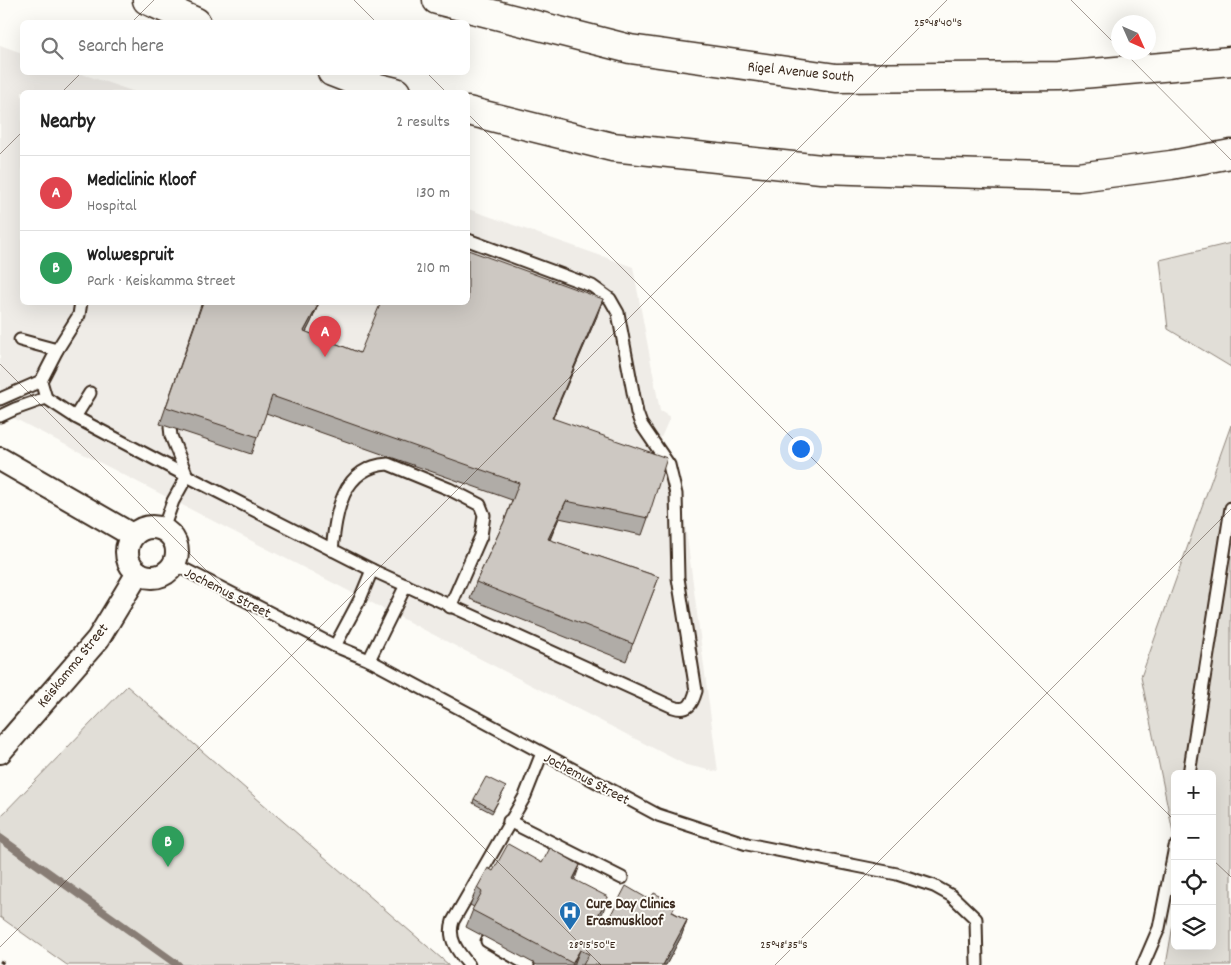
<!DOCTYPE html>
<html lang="en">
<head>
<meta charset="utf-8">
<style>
  :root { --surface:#fff; --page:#f2f2f2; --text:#222; --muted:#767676; --line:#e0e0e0; --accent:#0f766e }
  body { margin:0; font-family:Dekko,sans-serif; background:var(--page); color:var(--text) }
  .controls { position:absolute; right:15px; bottom:15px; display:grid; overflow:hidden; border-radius:8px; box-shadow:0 5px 20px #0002 }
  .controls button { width:45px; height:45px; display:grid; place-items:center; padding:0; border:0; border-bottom:1px solid var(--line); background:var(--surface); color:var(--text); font:25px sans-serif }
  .compass { position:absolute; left:1111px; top:15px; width:45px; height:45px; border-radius:50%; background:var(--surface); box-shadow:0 5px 20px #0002; rotate:135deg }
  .you { position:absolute; left:800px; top:448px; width:18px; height:18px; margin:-12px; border:4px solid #fff; border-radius:50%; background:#1a73e8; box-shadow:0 0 0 8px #1a73e833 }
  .badge { display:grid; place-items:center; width:32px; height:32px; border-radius:50%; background:var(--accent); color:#fff; font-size:16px; font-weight:700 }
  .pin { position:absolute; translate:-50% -41px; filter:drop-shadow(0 1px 2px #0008) }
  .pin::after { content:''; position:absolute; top:26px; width:18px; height:15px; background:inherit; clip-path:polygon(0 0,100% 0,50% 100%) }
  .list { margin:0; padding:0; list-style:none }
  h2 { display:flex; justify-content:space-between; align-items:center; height:65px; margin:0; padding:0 20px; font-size:21px }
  h2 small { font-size:16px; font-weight:400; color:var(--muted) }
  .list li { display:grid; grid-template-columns:32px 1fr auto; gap:15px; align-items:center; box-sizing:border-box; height:75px; padding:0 20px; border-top:1px solid var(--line) }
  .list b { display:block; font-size:19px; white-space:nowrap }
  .list p { margin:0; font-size:16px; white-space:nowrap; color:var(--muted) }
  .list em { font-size:16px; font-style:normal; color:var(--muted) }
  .icon { flex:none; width:28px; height:28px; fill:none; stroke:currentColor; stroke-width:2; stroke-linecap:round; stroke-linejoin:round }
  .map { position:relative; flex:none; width:1231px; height:965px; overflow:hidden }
  .search { position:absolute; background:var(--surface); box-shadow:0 5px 20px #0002; left:20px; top:20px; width:450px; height:55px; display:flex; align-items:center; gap:12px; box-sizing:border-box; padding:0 18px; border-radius:8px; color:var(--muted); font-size:19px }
  .panel { position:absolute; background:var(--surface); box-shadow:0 5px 20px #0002; left:20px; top:90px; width:450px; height:215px; border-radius:8px }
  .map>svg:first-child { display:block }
  .built { fill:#efece7 }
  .green { fill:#e1ded7; stroke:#8e847a }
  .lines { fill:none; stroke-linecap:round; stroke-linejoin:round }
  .stream { stroke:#887d74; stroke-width:8 }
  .lane-casing { stroke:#3b2a1e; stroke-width:15 }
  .street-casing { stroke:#3b2a1e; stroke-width:26 }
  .primary-casing { stroke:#3b2a1e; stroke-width:31 }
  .path { stroke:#3b2a1e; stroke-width:3; stroke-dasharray:4 4; stroke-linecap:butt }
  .lane { stroke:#fdfcf7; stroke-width:11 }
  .street { stroke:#fdfcf7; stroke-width:22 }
  .primary { stroke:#fdfcf7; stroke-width:28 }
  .wall { fill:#b0aca7; stroke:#3b2a1e }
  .shaded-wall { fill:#908c88; stroke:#3b2a1e }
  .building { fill:#cdc8c2; stroke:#3b2a1e }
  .ticks { fill:none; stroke:#3b2a1e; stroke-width:1; stroke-opacity:0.45 }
  .labels { text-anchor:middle; stroke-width:4; stroke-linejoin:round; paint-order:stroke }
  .street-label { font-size:15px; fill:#3b2a1e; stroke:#fdfcf7 }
  .poi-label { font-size:15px; font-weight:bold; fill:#3b2a1e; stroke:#fdfcf7; text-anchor:start }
  .ticks-label { font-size:12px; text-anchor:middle; fill:#3b2a1e; stroke:#fdfcf7; stroke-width:4; stroke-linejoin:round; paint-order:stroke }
</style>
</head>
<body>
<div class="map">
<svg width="1231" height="965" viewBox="0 0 1231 965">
  <rect width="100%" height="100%" fill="#fdfcf7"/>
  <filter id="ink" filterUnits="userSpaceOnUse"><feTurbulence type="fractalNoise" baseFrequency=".02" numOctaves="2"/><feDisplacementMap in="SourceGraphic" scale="10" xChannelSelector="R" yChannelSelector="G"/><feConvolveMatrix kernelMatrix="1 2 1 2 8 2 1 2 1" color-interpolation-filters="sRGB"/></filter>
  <g filter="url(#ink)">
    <!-- built -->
    <path class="built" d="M0 45 22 53V72L79 73 135 92H22V302H468V209L633 267 660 411 670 417 660 440 677 462 718 772 686 765 0 411Z"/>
    <!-- green -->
    <g class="green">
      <path d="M1231 243V367L1168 329 1160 260Z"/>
      <path d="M1231 425V965H1166L1175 913V946H1212V774H1175V842L1141 677Z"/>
      <path d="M127 686 449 965H67L0 917V817Z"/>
    </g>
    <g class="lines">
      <!-- stream -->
      <path class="stream" d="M0 838 178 965"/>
      <!-- lane casing -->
      <g class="lane-casing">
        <g id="lane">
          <path d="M81 302 79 315 57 350 41 381 46 398 75 417 187 476 372 570 673 707C688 712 692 705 696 691L678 578 676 494 669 465 641 424 637 413 618 313 610 299 592 286 468 240"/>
          <path d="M20 340 57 350"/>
          <path d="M0 399 41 381"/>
          <path d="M0 416 15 409 46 398"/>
          <path d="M75 417 90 393"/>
          <path d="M163 529 173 501 187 476 171 436 170 427"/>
          <path d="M332 550C336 514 341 467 388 464L449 489 480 505 484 515 481 536 450 607"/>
          <path d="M174 564 335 646 369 660 658 815 747 844 897 874 934 886 952 896 976 919 977 965"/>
          <path d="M335 646 360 599 372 570"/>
          <path d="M369 660 406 585"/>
          <path d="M1189 774 1231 508"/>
          <path d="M509 821 622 878"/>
          <path d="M487 941 528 965"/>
          <path d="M469 965C458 952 447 939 453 921L525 796 542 753"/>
          <path d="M1143 965 1159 928 1175 847"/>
        </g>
      </g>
      <!-- street casing -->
      <g class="street-casing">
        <g id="street">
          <path d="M0 459 132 535"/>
          <circle cx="152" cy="552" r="25"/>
          <path d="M0 752 98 639 138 573"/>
        </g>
      </g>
      <!-- primary casing -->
      <g class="primary-casing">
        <g id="primary">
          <path d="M147 0 196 22"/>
          <path d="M437 0 630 49 836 78 1059 76 1231 61"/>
          <path d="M332 72 363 84 396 92"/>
          <path d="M468 111 612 147 821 169 1078 177 1171 165 1231 154"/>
        </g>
      </g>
      <!-- path -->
      <path class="path" d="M0 961 6 965"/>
      <!-- lane -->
      <use href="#lane" class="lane"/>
      <!-- street -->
      <use href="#street" class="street"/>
      <!-- primary -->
      <use href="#primary" class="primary"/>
    </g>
    <!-- wall -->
    <g class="wall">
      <path d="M202 302 318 305 311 322 306 332 360 353 597 316 553 418 648 518 642 535 559 518 550 540 659 577 626 661 470 599 476 582 504 522 512 500 266 413 251 454 160 424Z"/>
      <path d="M506 787 492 813 473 803 474 799Z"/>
      <path d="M493 871 575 880 601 916 608 920 673 912 687 920 681 937 666 965H537L466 927 474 907 470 905 477 888Z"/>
    </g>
    <!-- shaded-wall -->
    <g class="shaded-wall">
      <path d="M603 299 597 316 545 435 552 418Z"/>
      <path d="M318 305 311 322 298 348 304 331Z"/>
      <path d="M566 501 559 518 542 556 548 539Z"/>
      <path d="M580 865 574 882 573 879Z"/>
      <path d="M608 897 602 915 592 932 598 915Z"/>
      <path d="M687 920 681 937 666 965H663Z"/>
      <path d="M580 950 574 965H572Z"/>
    </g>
    <!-- building -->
    <g class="building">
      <path d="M468 250 603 299 552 418 667 458 648 518 566 501 548 539 659 577 633 644 476 582 504 522 519 483 272 396 258 437 166 407 203 302H310L318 305 304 331 360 353 381 302H468Z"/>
      <path d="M486 777 506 787 493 810 474 799Z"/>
      <path d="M508 844 542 863 550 848 580 865 573 879 608 897 598 915 608 920 626 886 650 900 654 893 676 904 672 912 687 920 663 965H583L589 954 580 950 572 963 472 910 482 892 477 888 488 868 493 871Z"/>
    </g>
  </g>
  <!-- ticks -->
  <path class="ticks" d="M354 0 376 22M1071 0 1118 47M132 22 154 0M1124 52 1231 160M426 72 446 92M62 92 82 72M468 114 1175 821M0 154 22 132M0 364 601 965M1212 859 1231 877M0 947 947 0M775 965 1231 509"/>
  <!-- icons -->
  <defs>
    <g id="hospital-pin" transform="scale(1.125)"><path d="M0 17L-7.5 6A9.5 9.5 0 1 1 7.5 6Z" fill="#1f6fb2" stroke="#fdfcf7"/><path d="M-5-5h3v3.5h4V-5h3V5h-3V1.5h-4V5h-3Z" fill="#fff"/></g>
  </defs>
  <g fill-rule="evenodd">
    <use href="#hospital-pin" x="570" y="912"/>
  </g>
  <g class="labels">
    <!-- street labels -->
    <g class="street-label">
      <text transform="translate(801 71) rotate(6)" y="5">Rigel Avenue South</text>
      <text transform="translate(228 592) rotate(27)" y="5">Jochemus Street</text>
      <text transform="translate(72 665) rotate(-51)" y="5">Keiskamma Street</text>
      <text transform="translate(587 778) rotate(28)" y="5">Jochemus Street</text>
    </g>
    <!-- poi labels -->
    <g class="poi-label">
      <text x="586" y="908">Cure Day Clinics<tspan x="586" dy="17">Erasmuskloof</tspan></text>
    </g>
  </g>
  <g class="ticks-label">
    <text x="938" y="26">25°48'40"S</text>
    <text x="592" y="948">28°15'50"E</text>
    <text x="784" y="948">25°48'35"S</text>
  </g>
</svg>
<div class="controls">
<button>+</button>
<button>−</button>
<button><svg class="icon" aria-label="locate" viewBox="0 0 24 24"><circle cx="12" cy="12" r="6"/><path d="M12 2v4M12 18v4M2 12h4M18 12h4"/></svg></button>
<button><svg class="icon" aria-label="layers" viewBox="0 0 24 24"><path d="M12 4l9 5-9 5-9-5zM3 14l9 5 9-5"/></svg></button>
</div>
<svg class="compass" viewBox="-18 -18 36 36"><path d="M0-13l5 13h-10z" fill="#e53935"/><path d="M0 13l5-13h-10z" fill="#767676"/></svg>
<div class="you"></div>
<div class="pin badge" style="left:325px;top:357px;background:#e0444e">A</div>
<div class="pin badge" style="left:168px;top:867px;background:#2e9e5b">B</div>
<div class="search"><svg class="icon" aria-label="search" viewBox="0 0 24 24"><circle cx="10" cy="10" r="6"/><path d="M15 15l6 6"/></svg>Search here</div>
<section class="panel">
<h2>Nearby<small>2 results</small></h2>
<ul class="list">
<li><span class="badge" style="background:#e0444e">A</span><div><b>Mediclinic Kloof</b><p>Hospital</p></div><em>130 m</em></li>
<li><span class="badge" style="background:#2e9e5b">B</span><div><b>Wolwespruit</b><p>Park · Keiskamma Street</p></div><em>210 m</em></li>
</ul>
</section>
</div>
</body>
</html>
